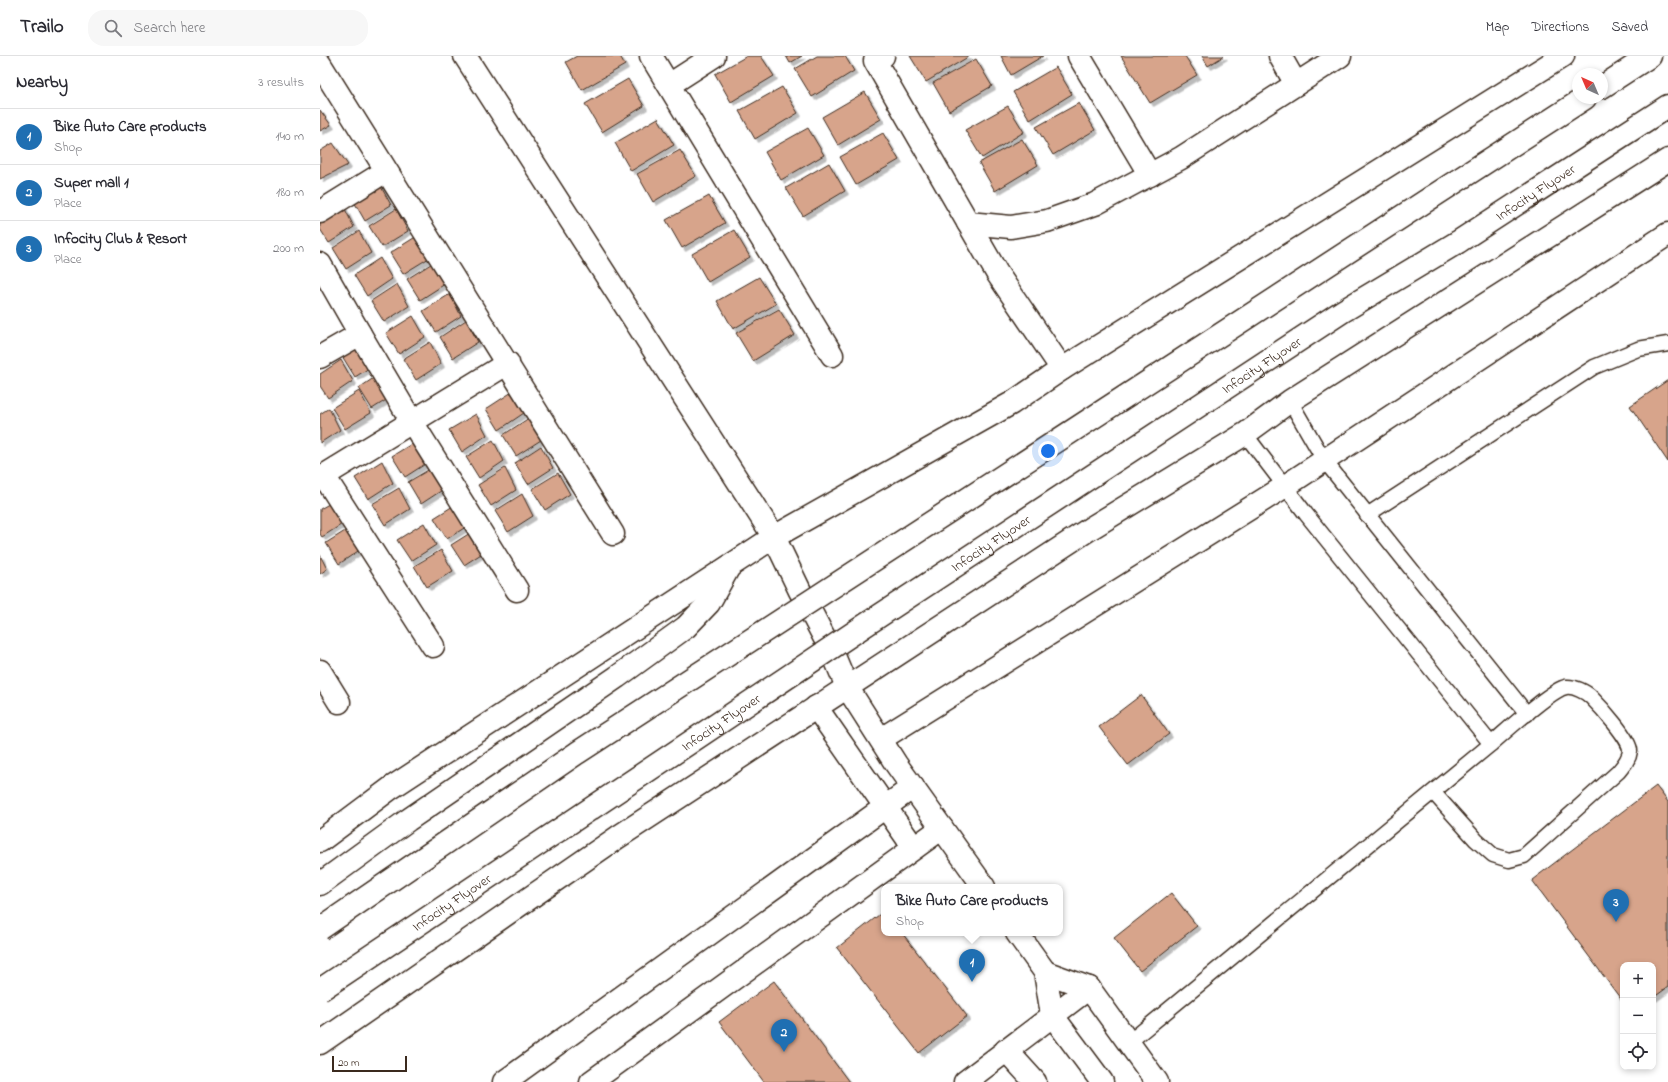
<!DOCTYPE html>
<html lang="en">
<head>
<meta charset="utf-8">
<style>
  :root { --surface:#fff; --page:#f7f7f7; --text:#2b2b33; --muted:#7c7c81; --line:#e1e1e2; --accent:#1f6fb2 }
  body { margin:0; font-family:"Indie Flower",sans-serif; background:var(--page); color:var(--text) }
  .controls { position:absolute; right:12px; bottom:12px; display:grid; overflow:hidden; border-radius:8px; box-shadow:0 2px 6px #0003 }
  .controls button { width:36px; height:36px; display:grid; place-items:center; padding:0; border:0; border-bottom:1px solid var(--line); background:var(--surface); color:var(--text); font:20px sans-serif }
  .compass { position:absolute; left:1252px; top:12px; width:36px; height:36px; border-radius:50%; background:var(--surface); box-shadow:0 2px 6px #0003; rotate:316deg }
  .scale { position:absolute; left:12px; bottom:10px; width:75px; box-sizing:border-box; padding-left:4px; border:2px solid #3b2a1e; border-top:0; font-size:11px; line-height:14px; white-space:nowrap; color:#3b2a1e; -webkit-text-stroke:3px #fff; paint-order:stroke }
  .you { position:absolute; left:728px; top:395px; width:14px; height:14px; margin:-10px; border:3px solid #fff; border-radius:50%; background:#1a73e8; box-shadow:0 0 0 6px #1a73e833 }
  .badge { display:grid; place-items:center; width:26px; height:26px; border-radius:50%; background:var(--accent); color:#fff; font-size:13px; font-weight:700 }
  .pin { position:absolute; translate:-50% -33px; filter:drop-shadow(0 1px 2px #0008) }
  .pin::after { content:''; position:absolute; top:21px; width:14px; height:12px; background:inherit; clip-path:polygon(0 0,100% 0,50% 100%) }
  .popup { position:absolute; left:561px; top:828px; width:182px; height:52px; box-sizing:border-box; display:grid; place-content:center; border-radius:8px; background:var(--surface); filter:drop-shadow(0 1px 3px #0005); font-size:13px; white-space:nowrap; color:var(--muted) }
  .popup b { font-size:15px; color:var(--text) }
  .popup::after { content:''; position:absolute; left:50%; top:100%; margin-left:-8px; border:8px solid transparent; border-top-color:var(--surface) }
  .list { margin:0; padding:0; list-style:none }
  h2 { display:flex; justify-content:space-between; align-items:center; height:52px; margin:0; padding:0 16px; font-size:17px }
  h2 small { font-size:13px; font-weight:400; color:var(--muted) }
  .list li { display:grid; grid-template-columns:26px 1fr auto; gap:12px; align-items:center; box-sizing:border-box; height:56px; padding:0 16px; border-top:1px solid var(--line) }
  .list b { display:block; font-size:15px; white-space:nowrap }
  .list p { margin:0; font-size:13px; white-space:nowrap; color:var(--muted) }
  .list em { font-size:13px; font-style:normal; color:var(--muted) }
  .icon { flex:none; width:22px; height:22px; fill:none; stroke:currentColor; stroke-width:2; stroke-linecap:round; stroke-linejoin:round }
  .map { position:relative; flex:none; width:1348px; height:1026px; overflow:hidden }
  header { display:flex; align-items:center; gap:24px; box-sizing:border-box; height:56px; padding:0 20px; background:var(--surface); border-bottom:1px solid var(--line) }
  header strong { font-size:19px }
  nav { display:flex; gap:22px; margin-inline-start:auto; font-size:14px }
  .search { width:280px; height:36px; background:var(--page); display:flex; align-items:center; gap:10px; box-sizing:border-box; padding:0 14px; border-radius:16px; color:var(--muted); font-size:15px }
  main { display:flex }
  aside { flex:1; background:var(--surface) }
  .map>svg:first-child { display:block }
  .building { fill:#d7a48b; stroke:#3b2a1e; filter:url(#shadow) }
  .lines { fill:none; stroke-linecap:round; stroke-linejoin:round }
  .lane-casing { stroke:#3b2a1e; stroke-width:17 }
  .street-casing { stroke:#3b2a1e; stroke-width:25 }
  .secondary-casing { stroke:#3b2a1e; stroke-width:25 }
  .highway-casing { stroke:#3b2a1e; stroke-width:25 }
  .lane { stroke:#fff; stroke-width:14 }
  .street { stroke:#fff; stroke-width:22 }
  .secondary { stroke:#fff; stroke-width:22 }
  .highway { stroke:#fff; stroke-width:22 }
  .highway-bridge-casing { stroke:#3b2a1e; stroke-width:25; stroke-linecap:butt }
  .highway-bridge { stroke:#fff; stroke-width:22 }
  .labels { text-anchor:middle; stroke-width:3; stroke-linejoin:round; paint-order:stroke }
  .street-label { font-size:14px; fill:#3b2a1e; stroke:#fff }
</style>
</head>
<body>
<header>
<strong>Trailo</strong>
<div class="search"><svg class="icon" aria-label="search" viewBox="0 0 24 24"><circle cx="10" cy="10" r="6"/><path d="M15 15l6 6"/></svg>Search here</div>
<nav><a>Map</a><a>Directions</a><a>Saved</a></nav>
</header>
<main>
<aside>
<h2>Nearby<small>3 results</small></h2>
<ul class="list">
<li><span class="badge">1</span><div><b>Bike Auto Care products</b><p>Shop</p></div><em>140 m</em></li>
<li><span class="badge">2</span><div><b>Super mall 1</b><p>Place</p></div><em>180 m</em></li>
<li><span class="badge">3</span><div><b>Infocity Club &amp; Resort</b><p>Place</p></div><em>200 m</em></li>
</ul>
</aside>
<div class="map">
<svg width="1348" height="1026" viewBox="0 0 1348 1026">
  <defs>
    <filter id="shadow"><feDropShadow dx="3.5" dy="3.5" stdDeviation="0" flood-color="#0004"/></filter>
  </defs>
  <rect width="100%" height="100%" fill="#fff"/>
  <filter id="ink" filterUnits="userSpaceOnUse"><feTurbulence type="fractalNoise" baseFrequency=".025" numOctaves="2"/><feDisplacementMap in="SourceGraphic" scale="8" xChannelSelector="R" yChannelSelector="G"/><feConvolveMatrix kernelMatrix="1 2 1 2 8 2 1 2 1" color-interpolation-filters="sRGB"/></filter>
  <g filter="url(#ink)">
    <!-- building -->
    <g class="building">
      <path d="M257 0H300L305 9 262 34 246 6Z"/>
      <path d="M427 0H441L454 20 411 46 395 18Z"/>
      <path d="M466 0H482L470 7Z"/>
      <path d="M497 0H525L534 15 492 41 475 13Z"/>
      <path d="M590 0H648V1L606 26Z"/>
      <path d="M681 0H723L691 19Z"/>
      <path d="M801 0H865L877 19 830 47Z"/>
      <path d="M882 0H904L888 10Z"/>
      <path d="M656 3 672 30 629 55 613 27Z"/>
      <path d="M736 11 752 38 710 64 693 36Z"/>
      <path d="M308 23 324 50 282 76 265 48Z"/>
      <path d="M462 31 478 57 435 83 419 55Z"/>
      <path d="M545 36 561 63 518 89 502 61Z"/>
      <path d="M759 47 775 74 733 99 716 71Z"/>
      <path d="M688 50 704 76 662 102 645 74Z"/>
      <path d="M0 54 11 69 0 75Z"/>
      <path d="M338 62 354 89 311 115 295 87Z"/>
      <path d="M488 72 504 99 461 124 445 96Z"/>
      <path d="M563 77 579 104 536 129 520 101Z"/>
      <path d="M702 83 718 109 675 135 659 107Z"/>
      <path d="M13 87 28 109 0 123V95Z"/>
      <path d="M360 94 376 120 333 146 317 118Z"/>
      <path d="M509 107 525 135 483 160 466 132Z"/>
      <path d="M59 127 71 149 45 165 33 144Z"/>
      <path d="M389 140 405 167 362 192 346 164Z"/>
      <path d="M23 149 34 171 9 187 0 173V163Z"/>
      <path d="M76 153 88 175 62 191 49 170Z"/>
      <path d="M414 174 430 201 388 226 372 198Z"/>
      <path d="M39 175 51 197 26 213 13 192Z"/>
      <path d="M97 180 109 202 83 218 70 197Z"/>
      <path d="M60 202 72 223 47 240 34 219Z"/>
      <path d="M114 206 125 228 100 244 87 223Z"/>
      <path d="M439 221 456 248 413 273 397 245Z"/>
      <path d="M77 228 89 250 64 266 51 245Z"/>
      <path d="M130 238 141 260 116 276 103 255Z"/>
      <path d="M459 253 475 279 433 305 416 277Z"/>
      <path d="M93 260 105 281 79 298 66 277Z"/>
      <path d="M146 264 158 286 133 302 120 281Z"/>
      <path d="M110 286 121 308 96 324 83 303Z"/>
      <path d="M40 287 54 309 35 321 22 300Z"/>
      <path d="M21 304 33 325 8 342 0 330V318Z"/>
      <path d="M58 319 71 341 52 353 39 332Z"/>
      <path d="M1348 324V406L1310 350Z"/>
      <path d="M39 335 51 357 25 373 12 352Z"/>
      <path d="M192 336 204 357 179 374 166 353Z"/>
      <path d="M9 352 20 374 0 387V358Z"/>
      <path d="M156 358 167 379 142 396 129 374Z"/>
      <path d="M209 362 221 384 196 400 183 379Z"/>
      <path d="M98 384 110 405 85 421 72 400Z"/>
      <path d="M173 384 184 405 159 422 146 401Z"/>
      <path d="M221 390 233 412 208 428 195 407Z"/>
      <path d="M62 405 73 427 48 443 35 422Z"/>
      <path d="M115 410 127 431 101 448 88 426Z"/>
      <path d="M185 412 196 434 171 450 158 429Z"/>
      <path d="M238 417 250 438 225 454 212 433Z"/>
      <path d="M79 432 90 453 65 469 52 448Z"/>
      <path d="M202 438 213 460 188 476 175 455Z"/>
      <path d="M16 444 27 465 2 481 0 478V453Z"/>
      <path d="M141 445 152 467 127 483 114 462Z"/>
      <path d="M104 467 116 489 91 505 77 484Z"/>
      <path d="M33 470 44 491 19 508 6 487Z"/>
      <path d="M158 472 169 493 144 509 131 489Z"/>
      <path d="M121 494 133 515 107 531 94 510Z"/>
      <path d="M0 499 7 513 0 518Z"/>
      <path d="M821 639 849 678 808 709 779 671Z"/>
      <path d="M1336 730 1348 746V931L1333 942V909H1303V946L1212 824Z"/>
      <path d="M851 837 877 870 820 915 794 882Z"/>
      <path d="M564 855V877H582L647 960 599 997 517 892Z"/>
      <path d="M454 925 529 1026H444L399 966Z"/>
    </g>
    <g class="lines">
      <!-- lane casing -->
      <g class="lane-casing">
        <g id="lane">
          <path d="M970 345 1004 404 1207 658"/>
          <path d="M925 378 986 458 1171 688"/>
          <path d="M1047 459 1274 311 1318 293 1348 288"/>
          <path d="M808 987 1171 688C1184 677 1232 633 1246 631 1254 630 1266 636 1271 641 1280 650 1311 684 1310 695 1309 704 1303 710 1298 716L1204 800 1189 804 1173 799 1156 784 1113 736"/>
        </g>
      </g>
      <!-- street casing -->
      <g class="street-casing">
        <g id="street">
          <path d="M145 0 454 481 480 535 514 600 527 631 576 708 664 831"/>
          <path d="M331 0 512 299"/>
          <path d="M563 0 555 5 677 217 742 313"/>
          <path d="M759 0 830 119"/>
          <path d="M960 0 976 28"/>
          <path d="M0 8 293 478"/>
          <path d="M349 29 394 0"/>
          <path d="M0 156 66 115"/>
          <path d="M648 167 691 171 727 165 775 148 861 102 1020 0"/>
          <path d="M0 208 40 278"/>
          <path d="M0 301 40 278 92 366 197 534"/>
          <path d="M4 420 113 590"/>
          <path d="M0 422 188 307"/>
          <path d="M0 615 19 646"/>
          <path d="M496 651 594 792"/>
          <path d="M561 683 964 431 1348 178"/>
          <path d="M697 877 725 916 732 959 782 1026"/>
          <path d="M725 916 769 932 837 1026"/>
          <path d="M686 994 715 1026"/>
          <path d="M184 1026 593 731"/>
          <path d="M271 1026 622 772"/>
          <path d="M645 1026 769 932"/>
        </g>
      </g>
      <!-- secondary casing -->
      <g class="secondary-casing">
        <g id="secondary">
          <path d="M0 785 71 732 454 481 692 347 742 313 1243 0"/>
          <path d="M0 987 298 781 771 472 925 378 970 345 1348 104"/>
        </g>
      </g>
      <!-- highway casing -->
      <g class="highway-casing">
        <g id="highway">
          <path d="M1282 31 1330 0"/>
          <path d="M1112 141 1265 42"/>
          <path id="s1" d="M1138 186 1348 50"/>
          <path d="M0 828 88 764 297 621 366 571 389 547 409 511"/>
        </g>
      </g>
      <!-- lane -->
      <use href="#lane" class="lane"/>
      <!-- street -->
      <use href="#street" class="street"/>
      <!-- secondary -->
      <use href="#secondary" class="secondary"/>
      <!-- highway -->
      <use href="#highway" class="highway"/>
      <!-- highway-bridge casing -->
      <g class="highway-bridge-casing">
        <g id="highway-bridge">
          <path d="M0 873 257 697 1112 141"/>
          <path id="s2" d="M0 934 550 566 1023 255 1138 186"/>
        </g>
      </g>
      <!-- highway-bridge -->
      <use href="#highway-bridge" class="highway-bridge"/>
    </g>
  </g>
  <g class="labels">
    <!-- street labels -->
    <g class="street-label">
      <text dy="5" stroke="none"><textPath href="#s1" startOffset="92">Infocity Flyover</textPath></text>
      <text dy="5" stroke="none"><textPath href="#s2" startOffset="1130">Infocity Flyover</textPath></text>
      <text dy="5" stroke="none"><textPath href="#s2" startOffset="806">Infocity Flyover</textPath></text>
      <text dy="5" stroke="none"><textPath href="#s2" startOffset="482">Infocity Flyover</textPath></text>
      <text dy="5" stroke="none"><textPath href="#s2" startOffset="158">Infocity Flyover</textPath></text>
    </g>
  </g>
</svg>
<div class="controls">
<button>+</button>
<button>−</button>
<button><svg class="icon" aria-label="locate" viewBox="0 0 24 24"><circle cx="12" cy="12" r="6"/><path d="M12 2v4M12 18v4M2 12h4M18 12h4"/></svg></button>
</div>
<svg class="compass" viewBox="-18 -18 36 36"><path d="M0-13l5 13h-10z" fill="#e53935"/><path d="M0 13l5-13h-10z" fill="#7c7c81"/></svg>
<div class="scale">20 m</div>
<div class="you"></div>
<div class="pin badge" style="left:652px;top:926px">1</div>
<div class="popup"><b>Bike Auto Care products</b>Shop</div>
<div class="pin badge" style="left:464px;top:996px">2</div>
<div class="pin badge" style="left:1296px;top:866px">3</div>
</div>
</main>
</body>
</html>
